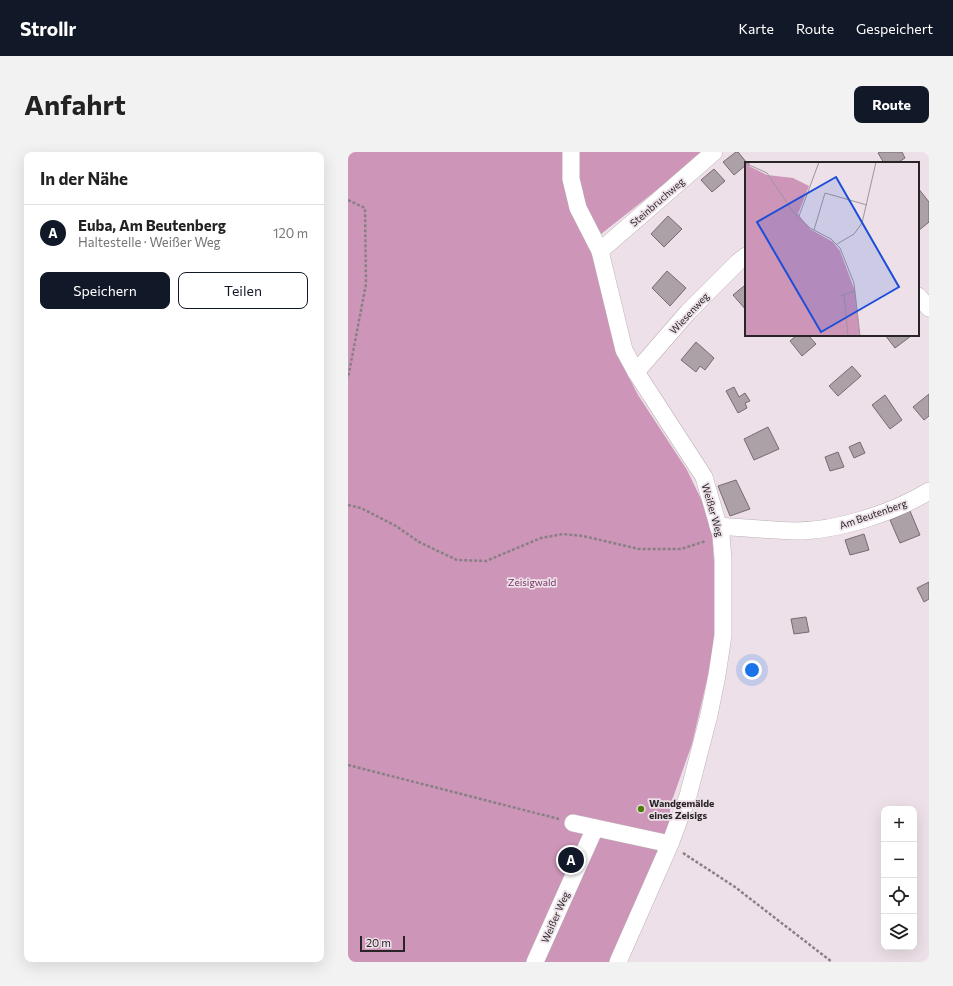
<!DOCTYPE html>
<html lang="de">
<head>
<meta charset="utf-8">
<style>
  :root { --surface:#fff; --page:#f2f2f2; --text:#222; --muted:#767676; --line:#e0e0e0; --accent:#111827 }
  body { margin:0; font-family:Commissioner,sans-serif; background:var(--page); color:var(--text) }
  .controls { position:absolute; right:12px; bottom:12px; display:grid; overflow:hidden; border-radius:8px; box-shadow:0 4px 16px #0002 }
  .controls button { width:36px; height:36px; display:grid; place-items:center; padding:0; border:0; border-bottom:1px solid var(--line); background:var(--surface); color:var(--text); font:20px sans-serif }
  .scale { position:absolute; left:12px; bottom:10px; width:45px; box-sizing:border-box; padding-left:4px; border:2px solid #292527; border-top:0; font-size:11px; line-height:14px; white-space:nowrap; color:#292527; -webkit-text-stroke:3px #ede0e8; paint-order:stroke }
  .you { position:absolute; left:404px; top:518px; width:14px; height:14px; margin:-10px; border:3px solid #fff; border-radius:50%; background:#1a73e8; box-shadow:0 0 0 6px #1a73e833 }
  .badge { display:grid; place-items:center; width:26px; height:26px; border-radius:50%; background:var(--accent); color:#fff; font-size:13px; font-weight:700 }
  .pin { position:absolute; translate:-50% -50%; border:2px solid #fff; box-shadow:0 1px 4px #0006 }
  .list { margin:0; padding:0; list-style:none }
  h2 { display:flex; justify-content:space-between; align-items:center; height:52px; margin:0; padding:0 16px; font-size:17px }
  h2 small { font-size:13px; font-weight:400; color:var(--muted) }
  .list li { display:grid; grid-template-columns:26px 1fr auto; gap:12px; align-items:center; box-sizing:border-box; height:56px; padding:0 16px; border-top:1px solid var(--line) }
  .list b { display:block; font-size:15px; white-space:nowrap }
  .list p { margin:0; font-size:13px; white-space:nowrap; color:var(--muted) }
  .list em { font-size:13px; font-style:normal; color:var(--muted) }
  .actions { display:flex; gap:8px; padding:12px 16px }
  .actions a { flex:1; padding:9px 0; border:1px solid var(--accent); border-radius:8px; text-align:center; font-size:14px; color:var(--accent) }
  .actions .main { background:var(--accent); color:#fff }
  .icon { flex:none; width:22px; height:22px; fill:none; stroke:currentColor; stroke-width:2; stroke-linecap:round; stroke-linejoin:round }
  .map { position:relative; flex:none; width:581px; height:810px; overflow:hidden; border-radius:8px }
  header { display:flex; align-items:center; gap:24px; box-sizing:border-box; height:56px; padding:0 20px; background:var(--accent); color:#fff }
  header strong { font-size:19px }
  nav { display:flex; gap:22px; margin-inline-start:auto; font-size:14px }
  .intro { display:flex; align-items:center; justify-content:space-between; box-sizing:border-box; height:96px; padding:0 24px }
  h1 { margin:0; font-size:28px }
  .button { padding:10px 18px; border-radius:8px; background:var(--accent); color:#fff; font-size:14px; font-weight:700 }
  main { display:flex; gap:24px; padding:0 24px }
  aside { flex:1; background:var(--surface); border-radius:8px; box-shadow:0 4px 16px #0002 }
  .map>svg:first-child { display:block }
  .forest { fill:#cd95b8 }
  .building { fill:#ada1a8; stroke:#766b71 }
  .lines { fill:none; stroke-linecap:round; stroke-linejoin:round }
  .minor-casing { stroke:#bdb1b8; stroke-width:18 }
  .path { stroke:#898085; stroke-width:2.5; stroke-dasharray:3 2; stroke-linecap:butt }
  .minor { stroke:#fff; stroke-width:17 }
  .poi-dot { fill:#4e7e09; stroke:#ede0e8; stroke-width:1.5 }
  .labels { text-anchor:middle; stroke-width:3.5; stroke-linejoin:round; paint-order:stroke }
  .street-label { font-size:10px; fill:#292527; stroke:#ede0e8 }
  .park-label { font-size:10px; fill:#793564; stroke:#ede0e8 }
  .poi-label { font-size:10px; font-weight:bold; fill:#292527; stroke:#ede0e8; text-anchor:start }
  .inset-road { fill:none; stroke:#9f959b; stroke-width:1 }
  .view { fill:#1d4ed8; fill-opacity:0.15; stroke:#1d4ed8; stroke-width:2 }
  .inset-edge { fill:none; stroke:#292527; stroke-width:2 }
</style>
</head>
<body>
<header>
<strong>Strollr</strong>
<nav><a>Karte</a><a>Route</a><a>Gespeichert</a></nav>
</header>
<div class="intro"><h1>Anfahrt</h1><a class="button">Route</a></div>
<main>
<aside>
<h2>In der Nähe<small></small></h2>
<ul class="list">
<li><span class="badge">A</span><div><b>Euba, Am Beutenberg</b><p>Haltestelle · Weißer Weg</p></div><em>120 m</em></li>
</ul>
<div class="actions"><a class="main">Speichern</a><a>Teilen</a></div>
</aside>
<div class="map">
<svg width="581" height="810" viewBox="0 0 581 810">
  <rect width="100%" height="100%" fill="#ede0e8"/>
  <!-- forest -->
  <path class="forest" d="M0 0H357L253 82 269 202 290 243 339 318 354 349 364 382 367 422 368 463 365 495 359 528 344 592 322 654V692L270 810H0Z"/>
  <!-- building -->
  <g class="building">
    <path d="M388 0H390L399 11 398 13 386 23 375 10Z"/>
    <path d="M532 0H554L557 6 549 11H536L530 1Z"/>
    <path d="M366 17 377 29 364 40 353 28Z"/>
    <path d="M570 36 581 50V70L570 79Z"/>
    <path d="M320 64 334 77 316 95 303 82Z"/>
    <path d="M319 119 338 136 322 154 304 136Z"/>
    <path d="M396 134 398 136V158L385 143Z"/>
    <path d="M449 183H460L468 192 454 204 442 189Z"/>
    <path d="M537 183H563V184L547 196Z"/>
    <path d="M348 190 366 206 357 218 352 214 348 220 333 208Z"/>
    <path d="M504 214 513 224 490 244 481 234Z"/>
    <path d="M386 235 391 245 397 241 402 249 397 251 399 256 390 261 378 239Z"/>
    <path d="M581 242V264L576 268 565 255Z"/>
    <path d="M537 243 554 268 542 277 524 253Z"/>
    <path d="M420 275 431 297 406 308 396 287Z"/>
    <path d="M512 290 517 301 506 306 501 295Z"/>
    <path d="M490 300 496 315 482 319 477 305Z"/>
    <path d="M388 328 402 357 382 364 370 334Z"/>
    <path d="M562 359 572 383 552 391 542 368Z"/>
    <path d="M516 382 521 398 502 403 497 388Z"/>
    <path d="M581 430V447L576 450 569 436Z"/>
    <path d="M458 465 461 480 446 482 443 467Z"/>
  </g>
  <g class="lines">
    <!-- minor casing -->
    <g class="minor-casing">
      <g id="minor">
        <path d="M223 0V27L230 56 252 99 276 198 288 220 356 325 373 383 375 407V483L369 523 361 563 340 644 322 692 270 810"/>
        <path d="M252 99 366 0"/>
        <path d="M570 144 581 156"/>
        <path d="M288 220 340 160 390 110 398 104"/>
        <path d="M370 374C396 376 422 378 447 379 489 379 545 361 581 339"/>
        <path d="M225 671 322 692"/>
        <path d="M187 810 247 676"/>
      </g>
    </g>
    <!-- path -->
    <g class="path">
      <path d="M0 48 17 56 18 132 0 226"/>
      <path d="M0 353 13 356 48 374 71 390 109 408 138 409 193 386 215 382 235 384 291 397H333L358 389"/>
      <path d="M0 613 211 667"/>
      <path d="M335 701 387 735 484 810"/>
    </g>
    <!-- minor -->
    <use href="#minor" class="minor"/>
  </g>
  <!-- markers -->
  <circle class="poi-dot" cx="293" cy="657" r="4"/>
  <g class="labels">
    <!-- street labels -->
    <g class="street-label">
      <text transform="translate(309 50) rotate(-41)" y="4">Steinbruchweg</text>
      <text transform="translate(341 161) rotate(-47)" y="4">Wiesenweg</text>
      <text transform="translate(365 358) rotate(74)" y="4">Weißer Weg</text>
      <text transform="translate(525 362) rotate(-19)" y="4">Am Beutenberg</text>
      <text transform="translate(207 765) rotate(-66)" y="4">Weißer Weg</text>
    </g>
    <!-- park labels -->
    <g class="park-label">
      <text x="184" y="434">Zeisigwald</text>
    </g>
    <!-- poi labels -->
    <g class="poi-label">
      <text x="301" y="655">Wandgemälde<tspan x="301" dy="12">eines Zeisigs</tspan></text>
    </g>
  </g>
  <!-- overview -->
  <g transform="translate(397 10)">
    <rect width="174" height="174" fill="#ede0e8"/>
    <path d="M0 0H5L4 4 22 13 48 16 64 24 53 52 65 67 88 80 95 89 110 129 115 174H0Z" fill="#cd95b8"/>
    <path class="inset-road" d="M0 1 22 11 48 50 65 66 86 77 95 86 109 121 115 174M54 54 74 0M69 68 80 31 122 43M92 82 109 72 117 61 131 0M99 133 103 174M95 134 110 129"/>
    <path class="view" d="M91 15 154 125 76 170 12 60Z"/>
    <rect width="174" height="174" class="inset-edge"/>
  </g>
</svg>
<div class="controls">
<button>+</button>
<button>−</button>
<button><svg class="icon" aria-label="locate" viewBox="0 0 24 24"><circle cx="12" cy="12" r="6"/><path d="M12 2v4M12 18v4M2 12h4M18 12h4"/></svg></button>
<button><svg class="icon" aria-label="layers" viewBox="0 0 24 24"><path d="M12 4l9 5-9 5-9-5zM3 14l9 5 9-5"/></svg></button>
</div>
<div class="scale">20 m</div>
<div class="you"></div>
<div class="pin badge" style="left:223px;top:708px">A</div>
</div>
</main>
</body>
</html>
